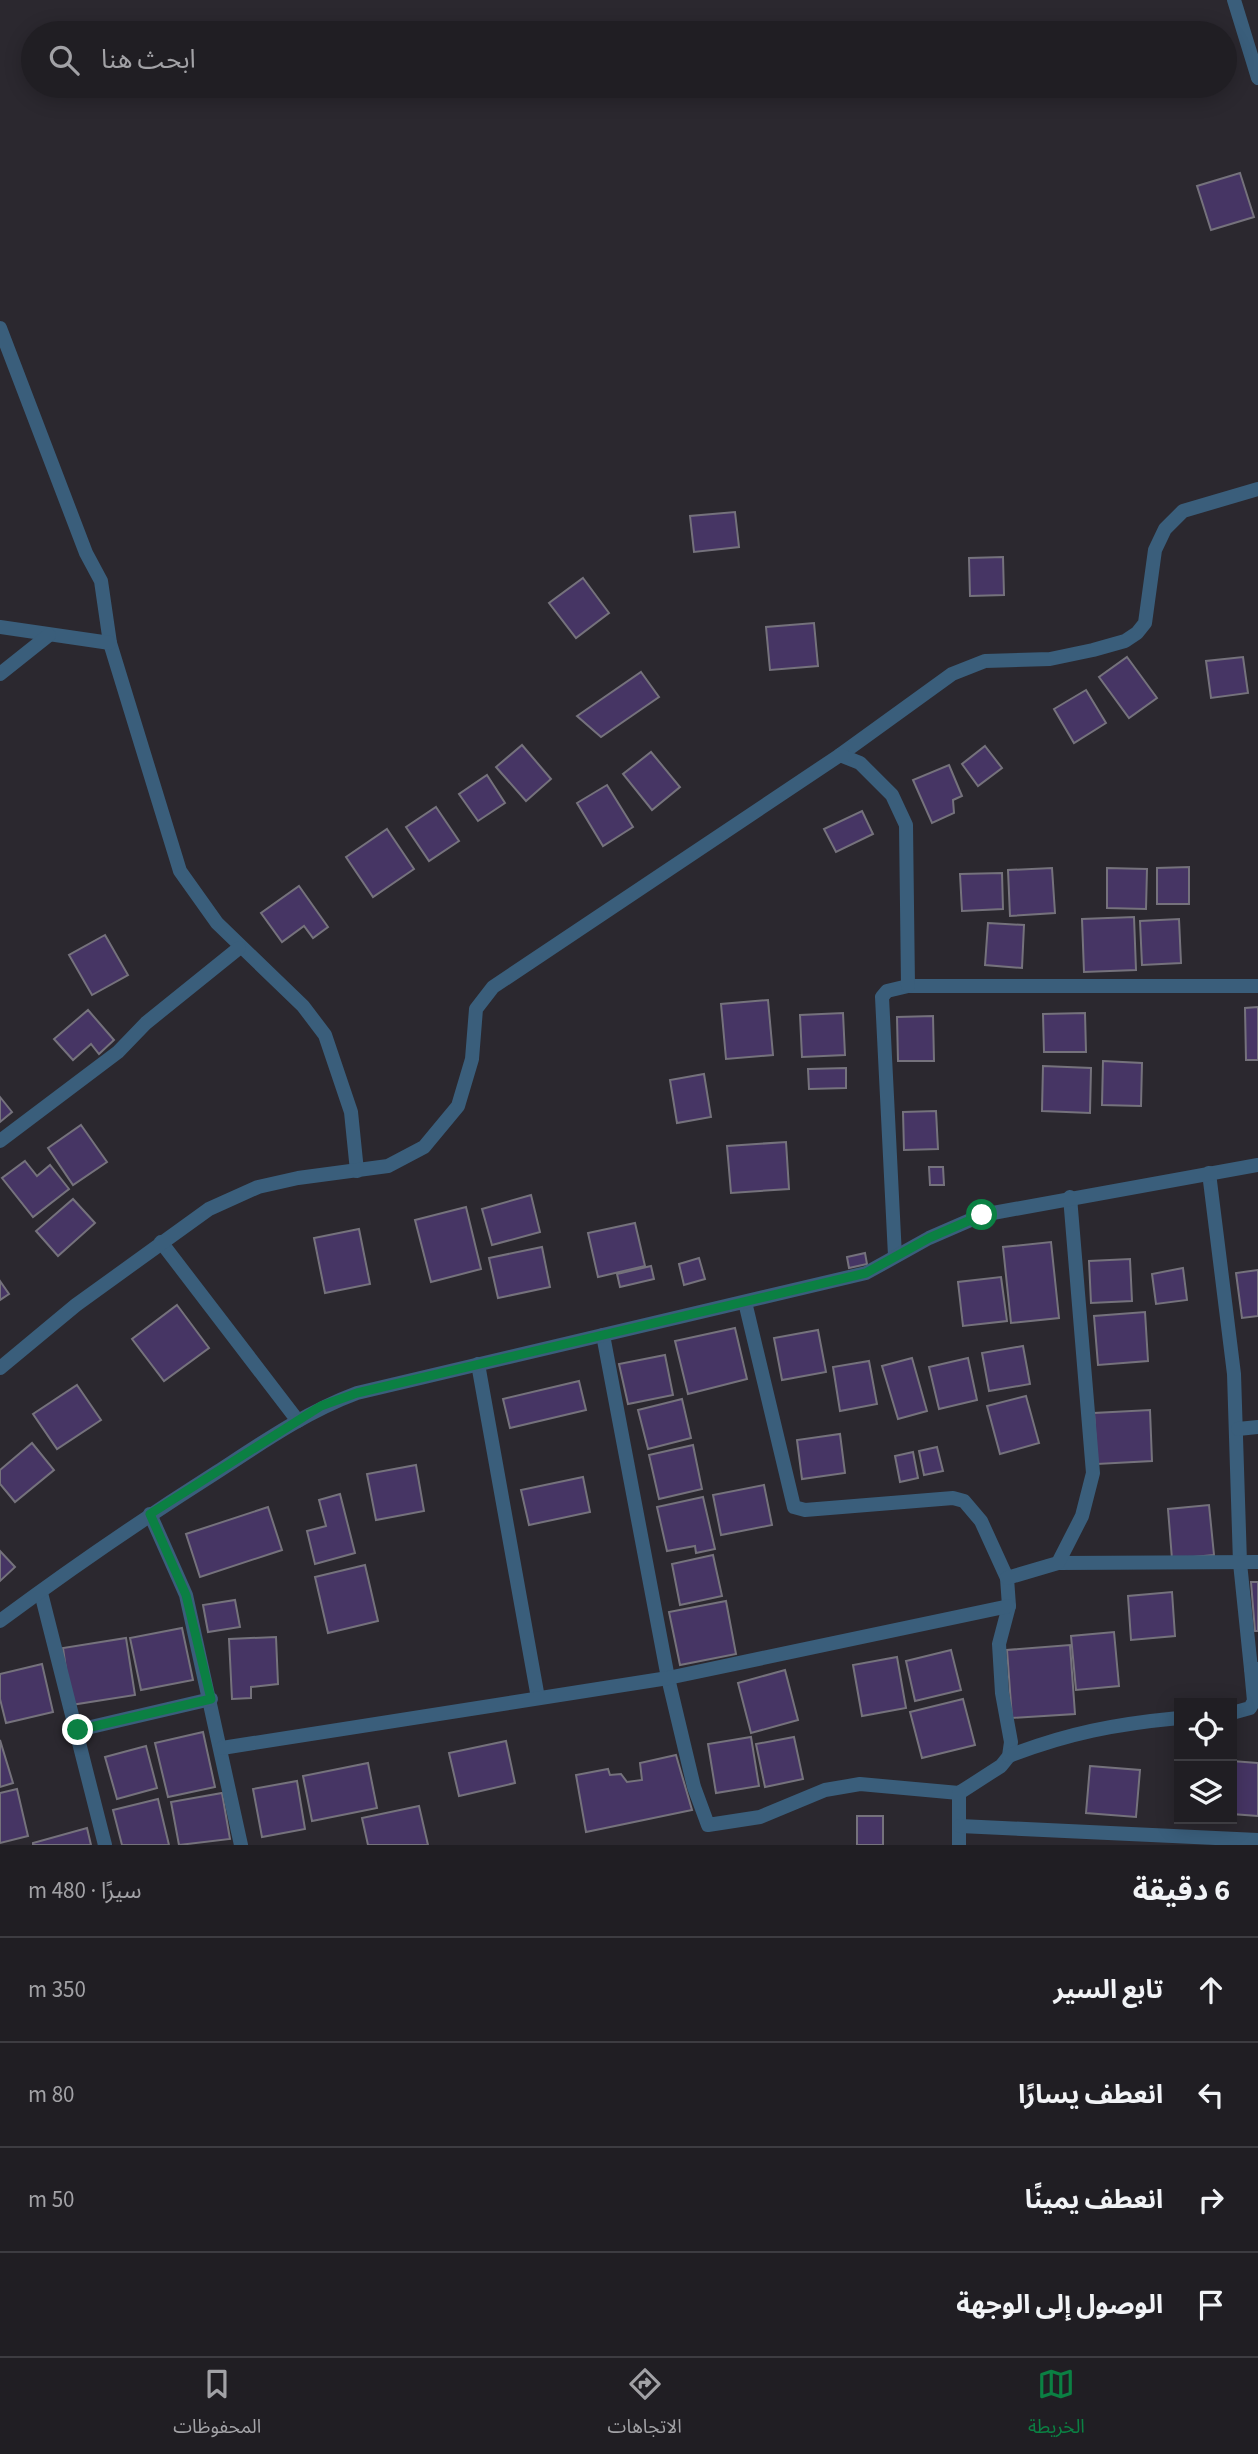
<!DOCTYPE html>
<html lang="ar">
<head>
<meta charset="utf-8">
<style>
  :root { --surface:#201e23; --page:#2d2b30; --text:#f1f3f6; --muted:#a2a2a6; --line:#3d3c41; --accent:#0b8043 }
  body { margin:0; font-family:"Source Sans 3","Noto Sans Arabic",sans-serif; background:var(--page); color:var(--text); direction:rtl }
  .controls { position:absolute; right:21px; bottom:21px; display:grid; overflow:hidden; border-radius:0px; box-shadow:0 4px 18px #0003 }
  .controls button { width:63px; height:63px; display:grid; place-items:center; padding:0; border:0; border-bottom:2px solid var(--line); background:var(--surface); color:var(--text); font:35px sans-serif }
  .stop { position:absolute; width:21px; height:21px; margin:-16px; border:5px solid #0b8043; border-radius:50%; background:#fff }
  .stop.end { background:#0b8043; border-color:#fff; box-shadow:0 2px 7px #0008 }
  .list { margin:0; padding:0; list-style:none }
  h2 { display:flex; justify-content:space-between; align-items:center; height:91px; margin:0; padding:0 28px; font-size:30px }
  h2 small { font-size:23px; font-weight:400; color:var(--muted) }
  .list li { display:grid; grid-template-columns:46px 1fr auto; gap:21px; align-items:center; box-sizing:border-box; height:105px; padding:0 28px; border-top:2px solid var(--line) }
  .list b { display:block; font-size:26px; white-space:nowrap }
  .list em { font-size:23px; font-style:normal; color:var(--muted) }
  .icon { flex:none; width:38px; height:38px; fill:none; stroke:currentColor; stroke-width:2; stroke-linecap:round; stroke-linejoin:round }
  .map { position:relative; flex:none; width:1258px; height:1845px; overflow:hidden; direction:ltr }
  .search { position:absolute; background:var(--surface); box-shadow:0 4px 18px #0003; left:21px; right:21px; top:21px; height:77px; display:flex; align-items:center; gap:18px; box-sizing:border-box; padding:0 24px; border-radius:38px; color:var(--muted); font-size:26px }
  .sheet { height:511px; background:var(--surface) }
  nav { display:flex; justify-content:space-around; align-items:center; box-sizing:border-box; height:98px; border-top:2px solid var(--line); background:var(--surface); font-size:19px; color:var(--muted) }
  nav a { display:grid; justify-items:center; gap:4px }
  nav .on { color:var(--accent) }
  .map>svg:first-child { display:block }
  .building { fill:#463564; stroke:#75727c; stroke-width:2 }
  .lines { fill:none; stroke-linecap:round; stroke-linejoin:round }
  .street { stroke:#3a5e7b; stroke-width:14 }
  .route { stroke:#0b8043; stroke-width:9 }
</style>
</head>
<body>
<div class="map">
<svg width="1258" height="1845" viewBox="0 0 1258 1845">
  <rect width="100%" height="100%" fill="#2b282f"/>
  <!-- building -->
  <g class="building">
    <path d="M1240 173 1254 217 1211 230 1197 186Z"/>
    <path d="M735 512 739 547 694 552 690 516Z"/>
    <path d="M1003 557 1004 595 970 596 969 558Z"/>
    <path d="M583 578 609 613 576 638 549 603Z"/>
    <path d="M814 623 818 666 770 670 766 627Z"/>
    <path d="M1127 657 1157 698 1129 718 1099 677Z"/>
    <path d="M1243 657 1248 693 1211 698 1206 661Z"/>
    <path d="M641 672 659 697 601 737 577 716Z"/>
    <path d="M1086 690 1106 723 1074 743 1054 709Z"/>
    <path d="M522 745 551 779 526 801 496 767Z"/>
    <path d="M985 746 1002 768 978 786 962 764Z"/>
    <path d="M651 752 680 787 652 810 623 774Z"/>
    <path d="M949 765 962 796 953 800 954 813 932 823 913 780Z"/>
    <path d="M487 775 505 803 478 821 459 794Z"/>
    <path d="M607 785 633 827 603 846 577 803Z"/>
    <path d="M436 807 459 841 429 861 406 827Z"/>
    <path d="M862 811 873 834 836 852 824 829Z"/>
    <path d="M387 829 414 869 373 897 346 857Z"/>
    <path d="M1189 867V904H1157V868Z"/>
    <path d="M1052 868 1055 913 1010 916 1008 870Z"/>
    <path d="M1107 868 1147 869 1146 909 1107 908Z"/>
    <path d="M1002 873 1003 909 962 911 960 874Z"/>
    <path d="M299 886 328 927 313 938 304 926 282 942 261 913Z"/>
    <path d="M1134 917 1136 970 1084 972 1082 919Z"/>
    <path d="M1179 919 1181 963 1142 965 1140 921Z"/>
    <path d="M988 923 1024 925 1022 968 985 965Z"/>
    <path d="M105 935 128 975 92 995 69 955Z"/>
    <path d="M768 1000 773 1055 726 1059 721 1004Z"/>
    <path d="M1258 1007V1060H1246L1245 1008Z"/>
    <path d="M88 1010 114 1040 99 1054 91 1044 73 1060 54 1039Z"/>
    <path d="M843 1013 845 1055 802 1057 800 1015Z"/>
    <path d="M1085 1013 1086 1052H1044L1043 1014Z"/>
    <path d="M933 1016 934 1061H898L897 1017Z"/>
    <path d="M1103 1061 1142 1063 1141 1106 1102 1105Z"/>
    <path d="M1043 1066 1091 1068 1090 1113 1042 1111Z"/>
    <path d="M846 1068V1088L809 1089 808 1069Z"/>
    <path d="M704 1074 711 1117 677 1123 670 1080Z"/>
    <path d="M0 1097 12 1112 0 1122Z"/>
    <path d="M936 1111 938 1149 904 1150 903 1112Z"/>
    <path d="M81 1125 107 1162 73 1185 48 1148Z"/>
    <path d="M786 1142 789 1189 731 1193 727 1146Z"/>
    <path d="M25 1161 37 1176 50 1165 69 1189 33 1217 2 1178Z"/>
    <path d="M929 1167H943L944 1185H930Z"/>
    <path d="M531 1195 540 1232 492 1245 482 1209Z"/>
    <path d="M73 1199 95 1223 58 1256 36 1231Z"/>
    <path d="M466 1207 481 1269 431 1282 415 1220Z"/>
    <path d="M635 1223 645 1266 598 1277 588 1233Z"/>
    <path d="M359 1229 370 1284 325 1293 314 1238Z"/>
    <path d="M1051 1242 1059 1318 1011 1323 1003 1247Z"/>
    <path d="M542 1247 550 1287 498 1298 489 1258Z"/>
    <path d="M865 1253 867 1264 849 1268 847 1257Z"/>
    <path d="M699 1258 705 1279 684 1285 679 1264Z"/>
    <path d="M1130 1259 1132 1301 1091 1303 1089 1261Z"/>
    <path d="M651 1266 654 1279 620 1287 617 1274Z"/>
    <path d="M1183 1268 1187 1300 1156 1304 1152 1274Z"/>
    <path d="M1258 1270V1316L1242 1318 1236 1273Z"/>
    <path d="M1001 1277 1007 1321 963 1326 958 1282Z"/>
    <path d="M0 1281 9 1294 0 1300Z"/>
    <path d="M177 1305 209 1348 164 1381 132 1339Z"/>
    <path d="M1145 1312 1148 1361 1098 1365 1094 1316Z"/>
    <path d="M735 1328 747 1379 688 1394 675 1341Z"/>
    <path d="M818 1330 826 1372 782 1380 774 1338Z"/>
    <path d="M1023 1346 1030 1384 989 1391 982 1353Z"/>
    <path d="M665 1355 673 1395 628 1404 619 1364Z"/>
    <path d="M912 1358 927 1411 898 1419 882 1366Z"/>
    <path d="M968 1358 977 1400 939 1409 929 1367Z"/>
    <path d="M869 1361 877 1404 840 1411 833 1367Z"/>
    <path d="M579 1381 586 1410 510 1428 503 1399Z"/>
    <path d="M77 1385 101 1420 57 1449 33 1414Z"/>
    <path d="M1026 1396 1039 1443 1000 1454 987 1406Z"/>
    <path d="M682 1399 691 1438 648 1449 638 1410Z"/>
    <path d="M1150 1410 1152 1461 1097 1464 1094 1413Z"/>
    <path d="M840 1434 845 1473 802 1479 797 1440Z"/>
    <path d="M32 1443 54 1470 15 1502 0 1484V1470Z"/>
    <path d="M693 1445 702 1489 659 1499 649 1455Z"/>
    <path d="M937 1447 943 1471 924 1475 919 1451Z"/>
    <path d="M913 1452 918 1478 900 1482 895 1456Z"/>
    <path d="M416 1465 424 1511 376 1520 367 1474Z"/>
    <path d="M583 1477 590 1512 529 1525 521 1490Z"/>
    <path d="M764 1485 772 1525 721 1535 713 1495Z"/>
    <path d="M340 1494 355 1553 315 1564 307 1531 326 1526 319 1500Z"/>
    <path d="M703 1497 715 1549 696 1553 695 1546 667 1551 657 1507Z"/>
    <path d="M1209 1505 1214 1555 1172 1559 1168 1509Z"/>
    <path d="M268 1507 282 1550 200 1577 186 1534Z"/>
    <path d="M0 1551 15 1567 0 1581Z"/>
    <path d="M713 1555 722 1596 680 1605 672 1564Z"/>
    <path d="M365 1565 378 1621 328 1633 315 1577Z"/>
    <path d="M1251 1582H1258V1631H1255Z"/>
    <path d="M1172 1592 1175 1636 1131 1640 1128 1596Z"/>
    <path d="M235 1600 240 1627 208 1632 203 1605Z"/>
    <path d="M726 1601 736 1654 680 1665 669 1612Z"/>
    <path d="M182 1628 193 1680 141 1690 130 1638Z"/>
    <path d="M1114 1632 1119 1686 1076 1690 1071 1636Z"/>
    <path d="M276 1637 278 1684 251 1687V1698L232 1699 229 1639Z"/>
    <path d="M126 1638 135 1695 71 1705 63 1648Z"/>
    <path d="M1070 1645 1075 1714 1012 1718 1007 1650Z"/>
    <path d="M951 1650 961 1690 915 1701 906 1661Z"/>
    <path d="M897 1657 906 1708 862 1716 853 1665Z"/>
    <path d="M42 1664 53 1712 6 1723 0 1699V1674Z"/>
    <path d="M785 1670 798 1720 751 1733 738 1683Z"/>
    <path d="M963 1699 975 1745 922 1758 910 1712Z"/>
    <path d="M203 1732 215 1787 168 1797 155 1743Z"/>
    <path d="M751 1737 759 1786 716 1793 708 1744Z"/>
    <path d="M794 1737 803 1779 765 1787 756 1744Z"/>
    <path d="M0 1740 13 1783 0 1787Z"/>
    <path d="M506 1741 515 1783 459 1796 449 1753Z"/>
    <path d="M146 1746 157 1788 117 1799 105 1757Z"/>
    <path d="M676 1755 692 1810 586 1832 576 1775 608 1769 610 1775 621 1774 627 1782 642 1780 640 1763Z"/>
    <path d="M1232 1761 1258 1763V1816L1232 1814Z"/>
    <path d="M368 1763 377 1808 312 1821 303 1776Z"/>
    <path d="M1090 1766 1140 1770 1136 1817 1086 1813Z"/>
    <path d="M297 1781 305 1829 262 1837 253 1789Z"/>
    <path d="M17 1789 28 1836 0 1843V1793Z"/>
    <path d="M222 1793 230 1839 179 1845 171 1802Z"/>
    <path d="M158 1799 169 1845H122L113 1810Z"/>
    <path d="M419 1806 428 1845H368L362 1818Z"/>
    <rect x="857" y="1816" width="26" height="29"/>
    <path d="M87 1828 91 1845H33V1843Z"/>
  </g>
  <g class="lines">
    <!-- street -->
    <g class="street">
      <path d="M1234 0 1258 78"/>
      <path d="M0 328 86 553 101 581 110 643 180 871 217 923 303 1006 325 1035 351 1112 357 1171"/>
      <path d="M0 627 110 643"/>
      <path d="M0 674 49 635"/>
      <path d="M840 755 952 674 985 661 1050 659 1093 650 1125 641 1137 633 1145 623 1155 550 1165 529 1183 511 1258 489"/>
      <path d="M0 1141 118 1052 146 1023 239 948"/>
      <path d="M1209 1173 1234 1374 1240 1563 1251 1669"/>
      <path d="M161 1242 298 1421"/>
      <path d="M895 1256 882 997 887 991 908 986H1258"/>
      <path d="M603 1335 668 1678 694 1787 708 1825 760 1817 825 1790 860 1784 959 1793 1001 1766 1009 1756 1011 1742 1002 1693 999 1644 1009 1606 1007 1578 981 1521 964 1501 953 1498 805 1510 794 1507 745 1302"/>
      <path d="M478 1364 538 1698"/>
      <path d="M0 1368 76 1305 209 1209 258 1187 298 1178 388 1166 424 1147 458 1106 472 1059 476 1009 493 987 840 755 860 763 892 795 906 825 908 986"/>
      <path d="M1238 1429 1258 1427"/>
      <path d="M150 1514 186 1595 241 1845"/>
      <path d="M1058 1563 1258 1562"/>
      <path d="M1007 1578 1058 1563 1082 1516 1093 1473 1070 1197"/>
      <path d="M41 1593 105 1845"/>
      <path d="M0 1621C70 1569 143 1519 217 1472 263 1442 306 1412 357 1393L866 1273 929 1238 982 1215 1258 1165"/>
      <path d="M1232 1713 1250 1708 1254 1701 1251 1669H1258"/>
      <path d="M78 1730 211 1699"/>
      <path d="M222 1748 668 1678 1009 1606"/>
      <path d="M1009 1756C1068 1733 1116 1724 1179 1718"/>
      <path d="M959 1793V1845"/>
      <path d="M960 1826 1258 1840"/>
    </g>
  </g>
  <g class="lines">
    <!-- route -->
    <path class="route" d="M78 1730 211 1699 186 1595 150 1514 321 1406 357 1393 866 1273 929 1238 982 1215"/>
  </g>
</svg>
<div class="controls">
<button><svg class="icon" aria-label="locate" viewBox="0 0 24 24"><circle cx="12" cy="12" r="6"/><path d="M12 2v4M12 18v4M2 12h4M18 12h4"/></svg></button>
<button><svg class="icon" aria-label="layers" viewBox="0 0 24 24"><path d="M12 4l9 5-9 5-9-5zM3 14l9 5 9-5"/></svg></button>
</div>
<div class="stop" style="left:982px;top:1215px"></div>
<div class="stop end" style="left:78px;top:1730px"></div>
<div class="search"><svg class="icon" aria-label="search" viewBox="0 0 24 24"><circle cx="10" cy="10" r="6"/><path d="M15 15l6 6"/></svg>ابحث هنا</div>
</div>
<section class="sheet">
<h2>6 دقيقة<small>سيرًا · 480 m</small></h2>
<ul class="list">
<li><svg class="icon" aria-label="ahead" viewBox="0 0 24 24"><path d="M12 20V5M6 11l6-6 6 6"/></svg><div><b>تابع السير</b></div><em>350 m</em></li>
<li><svg class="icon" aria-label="left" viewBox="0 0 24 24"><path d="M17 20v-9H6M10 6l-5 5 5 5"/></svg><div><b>انعطف يسارًا</b></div><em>80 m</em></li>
<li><svg class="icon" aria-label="right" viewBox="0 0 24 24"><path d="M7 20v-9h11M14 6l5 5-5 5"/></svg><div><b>انعطف يمينًا</b></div><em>50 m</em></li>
<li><svg class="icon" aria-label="arrive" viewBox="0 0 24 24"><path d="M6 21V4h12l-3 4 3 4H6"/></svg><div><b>الوصول إلى الوجهة</b></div></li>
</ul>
</section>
<nav>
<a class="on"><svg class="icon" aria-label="map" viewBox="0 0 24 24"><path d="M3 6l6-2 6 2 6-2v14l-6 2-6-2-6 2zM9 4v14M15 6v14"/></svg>الخريطة</a>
<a><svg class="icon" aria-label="directions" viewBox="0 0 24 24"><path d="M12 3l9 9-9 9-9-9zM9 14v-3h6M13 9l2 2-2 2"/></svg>الاتجاهات</a>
<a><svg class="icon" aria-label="saved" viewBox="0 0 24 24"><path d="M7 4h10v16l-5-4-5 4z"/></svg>المحفوظات</a>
</nav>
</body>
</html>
